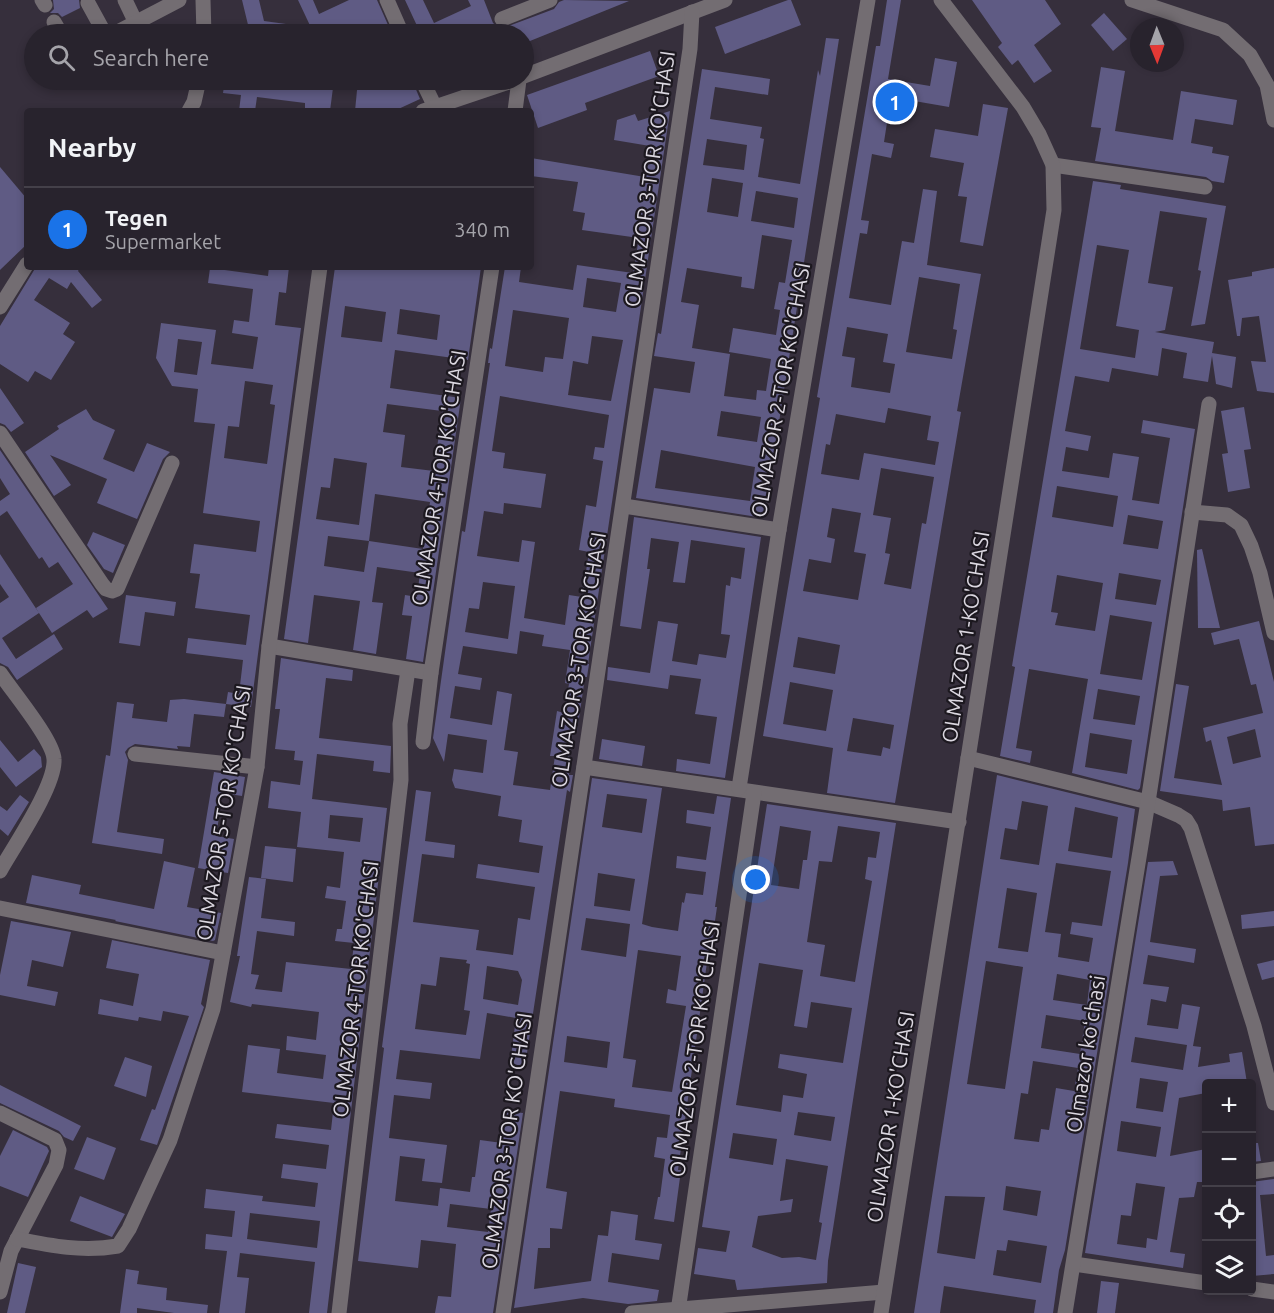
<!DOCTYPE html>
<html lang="en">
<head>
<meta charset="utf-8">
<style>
  :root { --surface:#28232d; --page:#302b35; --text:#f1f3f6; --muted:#a5a4aa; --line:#444049; --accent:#1a73e8 }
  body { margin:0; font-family:Ubuntu,sans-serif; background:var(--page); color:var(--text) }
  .controls { position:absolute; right:18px; bottom:18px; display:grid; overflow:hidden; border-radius:6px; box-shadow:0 3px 9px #0003 }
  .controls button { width:54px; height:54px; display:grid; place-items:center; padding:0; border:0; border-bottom:2px solid var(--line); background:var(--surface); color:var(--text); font:30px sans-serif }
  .compass { position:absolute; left:1130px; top:18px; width:54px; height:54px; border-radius:50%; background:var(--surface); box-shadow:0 3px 9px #0003; rotate:179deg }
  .you { position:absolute; left:756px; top:880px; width:21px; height:21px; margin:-15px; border:4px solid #fff; border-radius:50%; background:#1a73e8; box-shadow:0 0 0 9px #1a73e833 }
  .badge { display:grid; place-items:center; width:39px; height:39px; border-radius:50%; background:var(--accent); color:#fff; font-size:20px; font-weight:700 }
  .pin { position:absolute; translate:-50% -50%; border:3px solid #fff; box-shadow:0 2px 6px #0006 }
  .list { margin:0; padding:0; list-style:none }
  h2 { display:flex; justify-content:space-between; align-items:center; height:78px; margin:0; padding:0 24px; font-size:26px }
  h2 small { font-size:20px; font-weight:400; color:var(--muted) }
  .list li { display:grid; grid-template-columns:39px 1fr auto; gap:18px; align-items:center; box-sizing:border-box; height:84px; padding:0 24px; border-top:2px solid var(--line) }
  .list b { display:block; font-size:22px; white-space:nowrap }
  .list p { margin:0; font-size:20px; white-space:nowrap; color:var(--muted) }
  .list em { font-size:20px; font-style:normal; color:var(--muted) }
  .icon { flex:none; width:33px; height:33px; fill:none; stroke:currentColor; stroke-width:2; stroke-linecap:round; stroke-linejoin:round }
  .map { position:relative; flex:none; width:1274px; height:1313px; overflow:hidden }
  .search { position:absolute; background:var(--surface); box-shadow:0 3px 9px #0003; left:24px; top:24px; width:510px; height:66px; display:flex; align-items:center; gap:15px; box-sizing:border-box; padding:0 21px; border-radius:33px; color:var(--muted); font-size:22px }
  .panel { position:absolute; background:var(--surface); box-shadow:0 3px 9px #0003; left:24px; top:108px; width:510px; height:162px; border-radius:6px }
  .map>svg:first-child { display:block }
  .building { fill:#5f5b84; fill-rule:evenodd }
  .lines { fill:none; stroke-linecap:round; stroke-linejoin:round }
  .minor { stroke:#736d72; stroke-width:15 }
  .labels { text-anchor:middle; stroke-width:4.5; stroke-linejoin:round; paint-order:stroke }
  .street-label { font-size:21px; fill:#dbd7e0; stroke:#1c181f }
</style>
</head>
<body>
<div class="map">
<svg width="1274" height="1313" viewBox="0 0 1274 1313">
  <rect width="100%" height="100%" fill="#362f3c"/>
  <!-- building -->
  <g class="building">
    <path d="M53 0H79L80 8 62 17 58 13H50L54 9Z"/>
    <path d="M242 0H259L264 21 308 27V34L250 33Z"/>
    <path d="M298 0H313L319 14 349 0H377L392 34H314Z"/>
    <path d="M405 0H423L434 23 471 6 468 0H484L493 23 501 29 554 9 559 2 564 0 629 1 525 43 524 34H412L419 30Z"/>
    <path d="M788 0H791L801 25 725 54 715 27Z"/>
    <path d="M887 0H901L888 79 930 86 935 58 957 62 949 107 891 97 884 142 894 144 891 158 872 154 861 220 869 221 867 234 860 233 849 298 891 305 902 241 914 243 923 189 937 191 927 265 981 274 957 411 961 412 895 803 827 793 833 748 763 736 820 398 817 397 876 46H880ZM919 277 960 284 953 329 957 330 952 359 906 352ZM847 327 888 334 883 362 895 364 890 393 851 387 855 358 842 356ZM888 408 931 416 927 440 939 442 935 465 864 453 859 480 821 474 826 444 830 445 836 414 885 423ZM881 468 934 477 926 524 922 523 911 589 884 584 890 554 885 553 891 518 873 515ZM832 508 861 513 854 552 866 554 858 600 803 591 809 559 831 563 835 539 827 537ZM798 637 840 645 835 674 793 667ZM790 682 833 690 826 731 783 724ZM853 718 894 725 890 749 883 747 881 756 847 751Z"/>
    <path d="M972 0H1045L1061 24 1034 45 1052 71 1034 83 1018 60 1012 65 998 47 1002 43Z"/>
    <path d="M1104 13 1127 39 1113 51 1091 25Z"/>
    <path d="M826 38 839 39 764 518 636 498 654 388 690 393 695 362 654 356 658 333 661 334 702 69 770 79 768 95 715 87 710 119 762 127 760 138 764 139 758 177 800 184 818 70 820 76ZM707 139 747 145 744 170 703 165ZM712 178 743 183 738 217 707 212ZM756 191 798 198 794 228 751 221ZM762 235 792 240 785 283 779 282 774 309 780 310 776 335 733 328 729 352 771 359 766 391 757 390 756 400 724 396 730 354 692 348 699 305 681 302 687 268 742 277 741 287 754 289ZM721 411 761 417 757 442 717 436ZM661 450 755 467 750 501 655 488Z"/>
    <path d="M650 51 659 76 585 103 587 110 538 128 527 95Z"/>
    <path d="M1101 67 1125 71 1115 131 1173 140 1181 91 1237 100 1233 125 1195 119 1191 143 1213 147 1212 153 1229 156 1224 183 1212 181 1206 177 1095 161 1101 128 1091 127Z"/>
    <path d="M225 80 256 81V80H334L330 111H305V103L257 97 255 111H239L241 95 223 93Z"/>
    <path d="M358 80H412L420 99 394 111H355Z"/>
    <path d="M983 104 1008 108 983 246 960 242 967 197 958 196 964 163 930 157 935 129 978 136Z"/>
    <path d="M670 111 588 664H589L587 677H585L577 732H573L569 758 571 759 569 775H573L570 792 567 790 525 1066 510 1064 516 1018 487 1013 480 1059 400 1050 396 1079 432 1083 430 1099 394 1095 389 1138 447 1145 442 1183 422 1181 425 1159 400 1156 395 1201 438 1206 440 1188 470 1192 472 1177H475L480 1140 502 1143 506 1111 523 1113 493 1313H435L438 1296 451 1297 456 1244 421 1240 418 1268 358 1261 384 1048 382 1047 416 790 431 792 425 841 455 845 454 858 422 854 413 922 479 930 476 950 513 955 518 918 530 920 535 887 476 878 478 864 539 873 543 846 519 842 522 820 498 816 501 796 455 788 452 780 454 769 483 773 487 740 448 734 444 762 433 738 462 531 465 532 490 363H488L490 348 492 349 505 267H521L519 282 573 290 577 265 633 273 639 238 582 230 585 213 573 211 578 182 531 176V158L645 177 650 146 614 140 617 120 635 114 638 121ZM587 278 621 283 616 312 583 307ZM513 310 569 318 563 359 545 357 543 372 505 366ZM592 336 623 340 611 401 568 395 573 361 588 364ZM500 396 609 415 604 448 595 447 593 459 603 461 596 507 586 505 579 550 589 552 582 597 569 595 565 625 524 618 535 542 522 540 519 562 477 556 484 511 503 514 504 503 541 508 546 474 503 468 505 453 492 451ZM483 582 515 586 508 639 465 632 469 608 479 609ZM520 631 544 635 542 646 570 650 565 683 569 684 564 713 557 711 550 756H555L550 790 513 785 518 752 504 750 512 694 497 691 492 725 450 718 455 686 480 690 482 678 458 674 463 646 517 654ZM440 957 467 960 466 963 470 964 464 1010 470 1011 466 1035 415 1029 421 984 436 986ZM487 966 518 971 522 980 518 1005 483 999ZM450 1204 491 1209 488 1232 447 1227Z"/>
    <path d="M0 167 27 199V244L0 270Z"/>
    <path d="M1093 181 1121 185 1120 189 1226 206 1205 324 1191 326 1201 271 1198 270 1207 218 1160 211 1148 283 1173 287 1165 330 1155 332 1214 342 1212 353 1236 357 1232 388 1216 384 1212 356 1208 382 1183 378 1187 353 1162 348 1158 376 1112 368 1109 382 1075 376 1065 431 1091 436 1088 451 1066 447 1062 471 1109 478 1113 453 1139 457 1132 500 1159 504 1170 438 1141 433 1143 420 1195 429 1140 788 1138 790 1072 773 1088 679 1029 669 1016 748 1032 751 1030 763 1000 756 1015 667 1012 666ZM1097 245 1129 250 1116 326 1139 330 1135 358 1080 349ZM1057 486 1118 496 1113 527 1052 517ZM1128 515 1163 521 1158 549 1123 544ZM1119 573 1161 580 1156 605 1115 599ZM1057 575 1103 583 1095 631 1055 625 1058 613 1051 612ZM1110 615 1152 622 1142 680 1100 674ZM1098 689 1140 696 1135 725 1093 719ZM1090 733 1132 740 1127 774 1085 767Z"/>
    <path d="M36 267H80L78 271 102 300 92 308 71 282 67 289 49 278 34 300 70 323 63 334 75 342 51 380 35 371 28 382 0 364V326Z"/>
    <path d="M269 267H289L286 293 279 292 275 325 301 328 251 707 226 704 228 692 239 694 243 660 186 653 188 638 246 645 250 615 195 608 200 574 190 573 194 544 256 552 260 521 203 513 215 424 194 422 198 389 172 386 156 358 161 323 216 330 211 364 253 369 258 337 232 333 234 320 249 322 253 289 208 283 210 268 268 276ZM178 339 202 342 197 375 174 372ZM245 381 273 385 270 404 275 405 267 464 224 458 228 426 239 427Z"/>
    <path d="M335 267H414L440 270V267H481L468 360 395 350 390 388 461 398 423 662 406 659 412 616 402 615 405 595 417 597 420 573 377 567 372 602 383 603 376 654 353 650 360 601 314 595 308 643 284 639ZM345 306 386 312 382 342 341 337ZM400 309 440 315 437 340 397 334ZM387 404 442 411 434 471 401 467 405 435 383 432ZM334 458 367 463 359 525 316 519 321 487 330 488ZM375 494 430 502 423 549 369 541ZM328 536 369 541 364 572 324 566Z"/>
    <path d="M1274 268V393L1257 391 1251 361 1266 362 1259 316 1242 318 1240 336H1237L1228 280 1252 276V272Z"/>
    <path d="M0 388 24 423 11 432 5 425 0 423Z"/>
    <path d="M1244 407 1251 449 1244 450 1250 488 1228 492 1222 454 1228 453 1221 411Z"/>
    <path d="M86 409 93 420 115 430 103 459 134 472 147 443 170 452 163 459 137 519 97 503 107 479 50 455 71 485 54 496 25 452 59 429 57 426Z"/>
    <path d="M0 450 108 609 93 618 87 610 52 633 39 613 2 638 16 659 54 634 63 649 17 680 8 667 0 663V603L9 597 0 584V554L39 613 36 608 73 584 58 562 49 568 42 557 39 559 7 511 0 516V501L10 494 0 478Z"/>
    <path d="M634 517 761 537 725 778 676 771 677 759 710 764 717 717 695 714 701 679 670 675 668 689 607 680 608 667 650 673 658 621 678 624 672 661 697 665 699 654 726 658 730 635 721 634 726 585 730 586 731 577 741 579 745 548 691 540 685 583 673 582 679 542 651 538 647 569H650L641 629 620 626Z"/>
    <path d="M93 532 125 545 113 573 104 569 87 545Z"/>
    <path d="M1202 549 1220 628H1198L1197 550Z"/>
    <path d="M126 595 176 602 174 616 145 612 140 646 119 643Z"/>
    <path d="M1259 621 1274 682V844L1255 846 1250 807 1223 811 1222 800 1160 791 1176 684 1189 686 1174 778 1222 785 1211 740 1206 742 1203 728 1263 713 1256 684 1251 685 1239 639 1214 645 1211 633ZM1255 729 1261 757 1233 764 1227 737Z"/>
    <path d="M281 658 353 670 352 681 326 678 319 738 391 746 390 773 373 771 374 761 317 754 312 799 387 808 327 1313H309L315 1262 240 1253 237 1277 249 1278 245 1313H219L227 1251 205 1249 206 1234 232 1237 235 1211 204 1208 206 1189 263 1196 262 1201 315 1207 318 1183 281 1178 283 1164 326 1169 329 1145 275 1138 277 1124 331 1130 334 1103 242 1092 248 1045 280 1049 277 1073 323 1079 326 1055 286 1050 287 1036 316 1040 319 1012 252 1004 251 1007 230 1002 240 956H237L249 877 266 879 261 918 295 922 294 936 257 931 251 974 259 975 255 989 282 992 286 962 351 969 354 943 335 941 337 929H342L346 901 325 898 327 886 340 888 344 852 297 847 301 812 268 808 271 781 300 785 303 761 294 760 295 751 275 749 280 709H275ZM330 815 363 818 360 842 328 838ZM250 1213 320 1221 317 1248 247 1239Z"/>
    <path d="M184 699 226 704 224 717 194 714 190 747 177 746 178 749 135 744 128 748 125 752 128 760 117 832 164 839 162 854 92 843 106 755 110 756 117 702 134 704 132 718 167 722 170 700Z"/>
    <path d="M602 739 645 746 642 766 599 759Z"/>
    <path d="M0 740 18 762 34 749 41 757 42 767 16 787 0 767Z"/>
    <path d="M214 772 245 777 242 796 223 793 216 836 234 839 228 873 198 868Z"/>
    <path d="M997 775 1135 809 1128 863 1065 1250 1059 1270 1053 1313H1034L1036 1300 944 1286 940 1313H914ZM1022 801 1048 806 1039 865 1000 859 1005 828 1017 830ZM1075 807 1118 817 1112 858 1068 851ZM1056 863 1111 871 1102 926 1072 922 1070 934 1093 938 1089 962 1058 957 1061 934 1045 932ZM1007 888 1037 893 1028 952 998 948ZM986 961 1023 967 1005 1089 967 1084ZM1057 974 1090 980 1087 1005 1053 1000ZM1046 1015 1085 1021 1080 1054 1041 1048ZM1033 1061 1078 1068 1074 1091 1056 1088 1049 1130 1041 1129 1039 1142 1014 1139 1021 1093 1028 1094ZM1006 1186 1041 1191 1037 1216 1003 1210ZM945 1196 985 1197 975 1259 937 1253ZM1008 1240 1047 1246 1041 1283 993 1275 997 1250 1006 1251Z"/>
    <path d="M592 778 662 788 642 924 652 927 678 931 682 902 684 903 686 893 703 895 706 872 676 868 677 856 706 860 711 827 686 823 687 810 714 814 717 796 731 798 715 907H717L711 948H709L678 1170H681L674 1222 654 1219 658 1197H660L665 1159 654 1157 657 1137 667 1138 670 1115 614 1107 615 1099 560 1091 546 1188 567 1192 562 1229 550 1228V1248H538L534 1289 591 1281 598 1235 608 1236 611 1211 638 1215 635 1240 662 1244 659 1260 612 1253 608 1282 659 1290 657 1301 628 1304 583 1298 514 1308ZM607 794 647 799 642 833 602 827ZM598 873 635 879 630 911 594 906ZM586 918 630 924 626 957 581 950ZM638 950 681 956 676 991 668 989 666 1003 686 1006 672 1092 632 1087 636 1060 623 1058ZM567 1036 610 1042 607 1068 564 1062Z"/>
    <path d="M20 795 29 802 8 836 0 829V806L7 811Z"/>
    <path d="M767 804 896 823 828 1261 827 1283 737 1290 735 1280 694 1274 698 1248 726 1252 730 1231 702 1227ZM780 826 811 831 807 860H803L799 889 771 885ZM838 826 880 832 876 858 868 857 865 879 872 881 855 982 820 976 825 945 807 942 819 861 832 862ZM759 963 803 970 794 1026 807 1028 811 1002 852 1008 843 1063 780 1054 778 1068 807 1074 803 1098 783 1095 781 1112 736 1105ZM798 1112 835 1117 831 1141 794 1135ZM733 1133 777 1139 773 1165 729 1158ZM786 1159 828 1166 819 1222 822 1223 816 1260 799 1257 782 1258 752 1247 758 1216 791 1212 793 1199 780 1201Z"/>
    <path d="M265 846 296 849 293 882 261 878Z"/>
    <path d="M164 861 195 868 187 907 221 913 215 940 213 941 115 921 116 920 26 903 32 875 81 885 79 894 154 909Z"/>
    <path d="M1173 861 1178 875 1160 876 1150 942 1196 949 1194 963 1148 955 1143 984 1169 987 1166 1002 1151 999 1147 1025 1178 1029 1182 1004 1200 1007 1193 1046 1201 1047 1198 1067 1230 1062 1229 1054 1242 1052 1247 1083H1206V1093L1179 1098 1170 1156 1206 1149V1182H1197L1194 1197 1179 1198 1170 1252 1185 1254 1183 1268 1085 1253 1148 862ZM1135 1037 1187 1045 1183 1070 1131 1062ZM1140 1078 1168 1082 1163 1112 1136 1108ZM1121 1121 1161 1127 1156 1157 1117 1151ZM1136 1183 1165 1187 1157 1240 1147 1238 1146 1248 1117 1244 1121 1215 1131 1216Z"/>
    <path d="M1274 911V926L1242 929 1241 915Z"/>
    <path d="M11 921 71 932 63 967 32 960 27 986 58 992 55 1006 0 995V975Z"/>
    <path d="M112 940 210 960 201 1004 204 1007 157 1145 140 1140 152 1109 155 1110 189 1016 163 1011 161 1021 139 1017 138 1021 98 1014 100 999 133 1006 139 974 106 968Z"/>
    <path d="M1274 960V977L1262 980 1257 964Z"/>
    <path d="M125 1057 152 1066 146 1097 114 1086Z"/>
    <path d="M0 1085 81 1126 73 1141 64 1137 59 1131 0 1103Z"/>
    <path d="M13 1130 47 1147 49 1151 28 1197 0 1186V1156Z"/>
    <path d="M87 1137 116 1148 104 1180 74 1169Z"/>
    <path d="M1251 1143H1258L1261 1161 1251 1162Z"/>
    <path d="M1274 1179V1194L1260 1195 1266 1256 1274 1255V1274L1252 1276 1251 1182Z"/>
    <path d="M80 1196 125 1214 112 1237 70 1221Z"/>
    <path d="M18 1263 36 1267 25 1313H7Z"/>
    <path d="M126 1269 139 1271 137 1284 167 1288 166 1300 208 1305 207 1313H174L137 1308V1313H120Z"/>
    <path d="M1101 1281 1119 1283 1115 1313H1097Z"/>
  </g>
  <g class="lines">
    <!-- minor -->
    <g class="minor">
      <path d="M42 0 45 5"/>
      <path d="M125 0 136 23"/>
      <path d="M203 0 204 34"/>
      <path d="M387 0 402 34"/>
      <path d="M1132 0 1223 30 1250 55 1267 85 1274 120"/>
      <path d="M88 3 105 34"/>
      <path d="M502 19 550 0"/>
      <path d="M54 22 61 34"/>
      <path d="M114 34 179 0"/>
      <path d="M524 76 725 0"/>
      <path d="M422 80 435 107"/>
      <path d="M189 111 194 102 199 80"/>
      <path d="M423 111 515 80"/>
      <path d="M515 111 519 80"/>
      <path d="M1053 165 1205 187"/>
      <path d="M0 307 27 264"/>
      <path d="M0 433 102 584 106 589 112 591 117 589 172 463"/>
      <path d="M624 506 779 530"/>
      <path d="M1192 512 1227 515 1241 525 1251 546 1260 573 1274 633"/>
      <path d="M269 646 431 673 492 267"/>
      <path d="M0 673C12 691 53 740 54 759 56 785 14 846 0 871"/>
      <path d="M423 742 431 673"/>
      <path d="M135 754 257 767"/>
      <path d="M968 758 1148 802 1178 815 1186 820 1191 828 1254 1026 1274 1103"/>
      <path d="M584 767 959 822"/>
      <path d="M739 788 779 530 868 0"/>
      <path d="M0 908 223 953"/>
      <path d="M0 1113 55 1140 59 1150 56 1165 11 1251 0 1292"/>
      <path d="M1252 1172 1274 1169"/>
      <path d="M17 1239C52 1246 83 1252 118 1246L129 1229 170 1140 213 1009 257 767 269 646 320 267"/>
      <path d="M1074 1264 1206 1283"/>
      <path d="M1252 1289 1274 1292"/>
      <path d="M678 1311 754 793"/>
      <path d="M339 1313 401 780 400 724 408 670"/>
      <path d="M503 1313 690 49 692 12"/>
      <path d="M632 1313 884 1292"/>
      <path d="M881 1313 1054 210 1053 165 1039 134 1023 107 941 0"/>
      <path d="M1065 1313 1148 802 1209 404"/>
    </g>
  </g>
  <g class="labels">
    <!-- street labels -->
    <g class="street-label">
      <text transform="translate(650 179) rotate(-82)" y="7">OLMAZOR 3-TOR KO'CHASI</text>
      <text transform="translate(781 390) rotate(-80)" y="7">OLMAZOR 2-TOR KO'CHASI</text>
      <text transform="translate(439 478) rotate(-81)" y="7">OLMAZOR 4-TOR KO'CHASI</text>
      <text transform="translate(966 637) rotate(-81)" y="7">OLMAZOR 1-KO'CHASI</text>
      <text transform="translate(579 660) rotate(-81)" y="7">OLMAZOR 3-TOR KO'CHASI</text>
      <text transform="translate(224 813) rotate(-81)" y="7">OLMAZOR 5-TOR KO'CHASI</text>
      <text transform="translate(356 989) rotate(-83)" y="7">OLMAZOR 4-TOR KO'CHASI</text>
      <text transform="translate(695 1049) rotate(-82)" y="7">OLMAZOR 2-TOR KO'CHASI</text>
      <text transform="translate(1086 1054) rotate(-81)" y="7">Olmazor koʻchasi</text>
      <text transform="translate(891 1117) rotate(-81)" y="7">OLMAZOR 1-KO'CHASI</text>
      <text transform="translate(507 1141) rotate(-82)" y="7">OLMAZOR 3-TOR KO'CHASI</text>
    </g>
  </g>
</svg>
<div class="controls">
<button>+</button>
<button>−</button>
<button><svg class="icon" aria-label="locate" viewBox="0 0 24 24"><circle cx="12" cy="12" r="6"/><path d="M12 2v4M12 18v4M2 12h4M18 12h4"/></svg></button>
<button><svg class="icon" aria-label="layers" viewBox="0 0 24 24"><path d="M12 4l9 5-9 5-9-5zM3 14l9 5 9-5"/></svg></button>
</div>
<svg class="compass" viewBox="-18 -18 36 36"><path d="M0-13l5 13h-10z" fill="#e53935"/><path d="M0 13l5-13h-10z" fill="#a5a4aa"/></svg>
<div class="you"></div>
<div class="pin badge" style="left:895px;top:102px">1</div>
<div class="search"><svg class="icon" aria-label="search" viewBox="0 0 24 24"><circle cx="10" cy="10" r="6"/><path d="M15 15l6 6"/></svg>Search here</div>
<section class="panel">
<h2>Nearby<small></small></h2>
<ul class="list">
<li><span class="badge">1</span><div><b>Tegen</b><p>Supermarket</p></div><em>340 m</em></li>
</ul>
</section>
</div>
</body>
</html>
